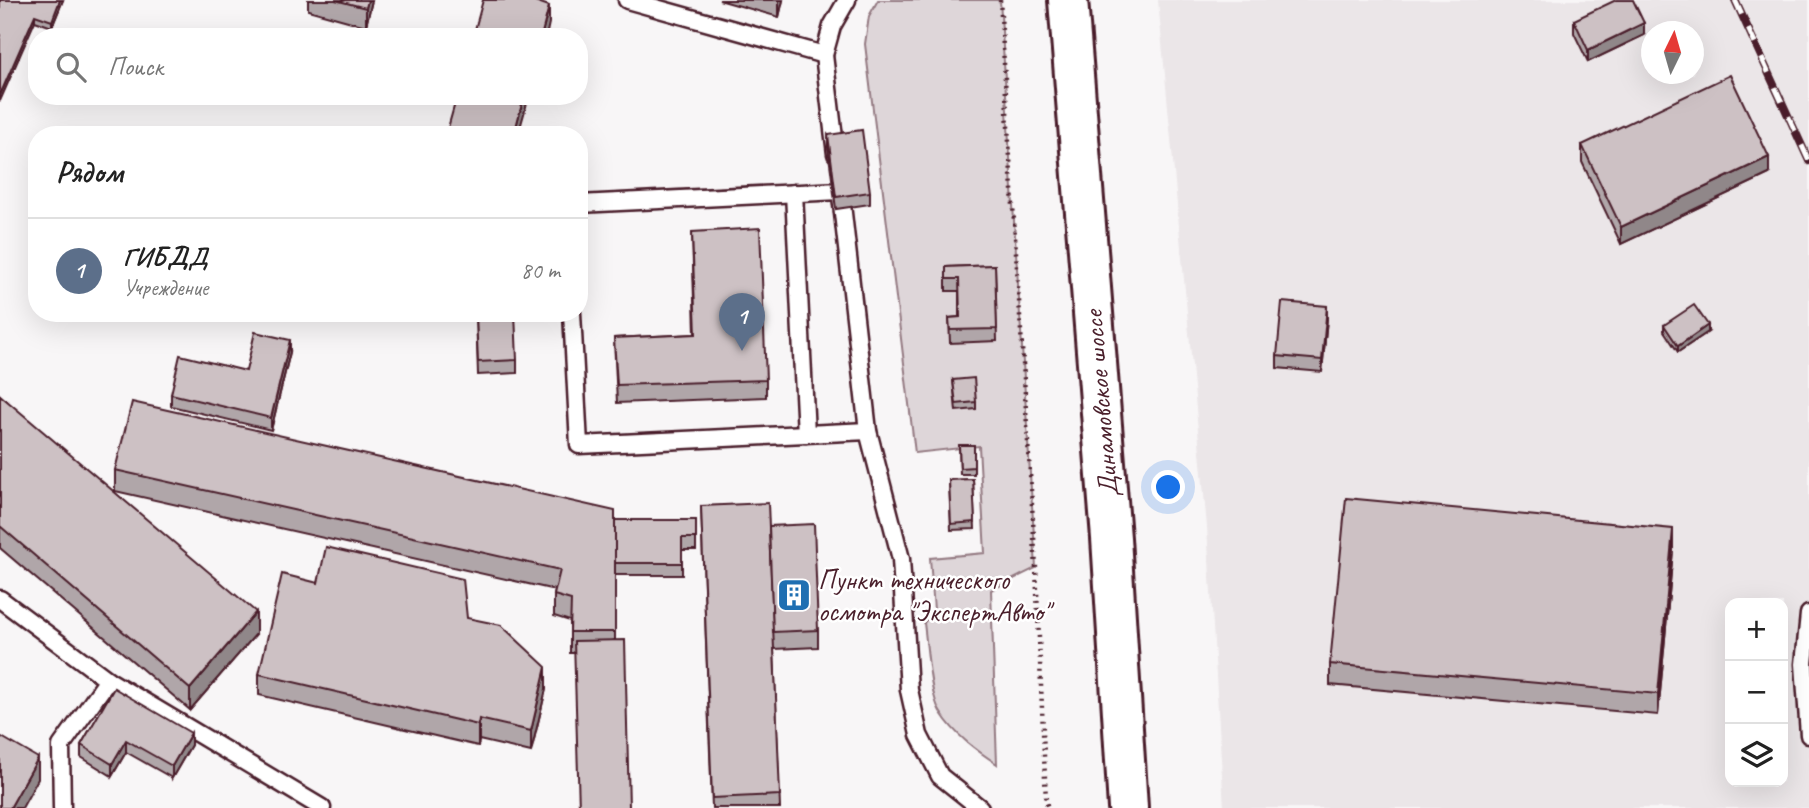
<!DOCTYPE html>
<html lang="ru">
<head>
<meta charset="utf-8">
<style>
  :root { --surface:#fff; --page:#f2f2f2; --text:#222; --muted:#767676; --line:#e0e0e0; --accent:#b45309 }
  body { margin:0; font-family:Caveat,sans-serif; background:var(--page); color:var(--text) }
  .controls { position:absolute; right:21px; bottom:21px; display:grid; overflow:hidden; border-radius:14px; box-shadow:0 7px 28px #0002 }
  .controls button { width:63px; height:63px; display:grid; place-items:center; padding:0; border:0; border-bottom:2px solid var(--line); background:var(--surface); color:var(--text); font:35px sans-serif }
  .compass { position:absolute; left:1641px; top:21px; width:63px; height:63px; border-radius:50%; background:var(--surface); box-shadow:0 7px 28px #0002; rotate:5deg }
  .you { position:absolute; left:1169px; top:488px; width:24px; height:24px; margin:-18px; border:5px solid #fff; border-radius:50%; background:#1a73e8; box-shadow:0 0 0 10px #1a73e833 }
  .badge { display:grid; place-items:center; width:46px; height:46px; border-radius:50%; background:var(--accent); color:#fff; font-size:23px; font-weight:700 }
  .pin { position:absolute; translate:-50% -58px; filter:drop-shadow(0 2px 4px #0008) }
  .pin::after { content:''; position:absolute; top:37px; width:24px; height:21px; background:inherit; clip-path:polygon(0 0,100% 0,50% 100%) }
  .list { margin:0; padding:0; list-style:none }
  h2 { display:flex; justify-content:space-between; align-items:center; height:91px; margin:0; padding:0 28px; font-size:30px }
  h2 small { font-size:23px; font-weight:400; color:var(--muted) }
  .list li { display:grid; grid-template-columns:46px 1fr auto; gap:21px; align-items:center; box-sizing:border-box; height:105px; padding:0 28px; border-top:2px solid var(--line) }
  .list b { display:block; font-size:26px; white-space:nowrap }
  .list p { margin:0; font-size:23px; white-space:nowrap; color:var(--muted) }
  .list em { font-size:23px; font-style:normal; color:var(--muted) }
  .icon { flex:none; width:38px; height:38px; fill:none; stroke:currentColor; stroke-width:2; stroke-linecap:round; stroke-linejoin:round }
  .map { position:relative; flex:none; width:1809px; height:808px; overflow:hidden }
  .search { position:absolute; background:var(--surface); box-shadow:0 7px 28px #0002; left:28px; top:28px; width:560px; height:77px; display:flex; align-items:center; gap:18px; box-sizing:border-box; padding:0 24px; border-radius:28px; color:var(--muted); font-size:26px }
  .panel { position:absolute; background:var(--surface); box-shadow:0 7px 28px #0002; left:28px; top:126px; width:560px; height:196px; border-radius:28px }
  .map>svg:first-child { display:block }
  .built { fill:#ebe6e8; fill-rule:evenodd }
  .green { fill:#ded6d9; stroke:#947a82; stroke-width:2 }
  .lines { fill:none; stroke-linecap:round; stroke-linejoin:round }
  .lane-casing { stroke:#4a1f2b; stroke-width:21 }
  .primary-casing { stroke:#4a1f2b; stroke-width:44 }
  .path { stroke:#4a1f2b; stroke-width:4.5; stroke-dasharray:2 5; stroke-linecap:butt }
  .lane { stroke:#fff; stroke-width:16 }
  .primary { stroke:#fff; stroke-width:38 }
  .rail-casing { stroke:#4a1f2b; stroke-width:8 }
  .rail { stroke:#fff; stroke-width:5; stroke-dasharray:16; stroke-linecap:butt }
  .wall { fill:#b0a6a9; stroke:#4a1f2b; stroke-width:2 }
  .shaded-wall { fill:#908789; stroke:#4a1f2b; stroke-width:2 }
  .building { fill:#cdc1c4; stroke:#4a1f2b; stroke-width:2 }
  .labels { text-anchor:middle; stroke-width:5; stroke-linejoin:round; paint-order:stroke }
  .street-label { font-size:28px; fill:#4a1f2b; stroke:#fff }
  .poi-label { font-size:28px; fill:#4a1f2b; stroke:#fff; text-anchor:start }
</style>
</head>
<body>
<div class="map">
<svg width="1809" height="808" viewBox="0 0 1809 808">
  <rect width="100%" height="100%" fill="#f8f6f7"/>
  <filter id="ink" filterUnits="userSpaceOnUse"><feTurbulence type="fractalNoise" baseFrequency=".0143" numOctaves="2"/><feDisplacementMap in="SourceGraphic" scale="14" xChannelSelector="R" yChannelSelector="G"/><feConvolveMatrix kernelMatrix="1 2 1 2 8 2 1 2 1" color-interpolation-filters="sRGB"/></filter>
  <g filter="url(#ink)">
    <!-- built -->
    <path class="built" d="M1158 0H1809V808H1224L1207 527ZM1652 32H1694V74H1652ZM1730 603H1783V782H1730Z"/>
    <!-- green -->
    <path class="green" d="M878 0H1000L1036 568 991 590 997 764C976 750 955 735 941 713 930 697 927 645 924 623L934 610 930 558 985 553 979 446 915 453 865 44 869 16Z"/>
    <g class="lines">
      <!-- lane casing -->
      <g class="lane-casing">
        <g id="lane">
          <path d="M627 0 824 55"/>
          <path d="M836 154 824 55 832 26 847 0"/>
          <path d="M840 187 868 431 901 559 909 690 919 735 940 776 980 808"/>
          <path d="M794 193 806 434"/>
          <path d="M579 204 840 191"/>
          <path d="M572 313 579 445 868 431"/>
          <path d="M0 599 108 680 322 808"/>
          <path d="M1809 614 1804 664 1809 735"/>
          <path d="M62 808 61 746 108 680"/>
        </g>
      </g>
      <!-- primary casing -->
      <g class="primary-casing">
        <path id="primary" d="M1068 0 1111 538 1128 808"/>
      </g>
      <!-- path -->
      <path class="path" d="M1000 0 1036 568 1046 802 1048 808"/>
      <!-- lane -->
      <use href="#lane" class="lane"/>
      <!-- primary -->
      <use href="#primary" class="primary"/>
      <!-- rail casing -->
      <g class="rail-casing">
        <path id="rail" d="M1735 0 1809 161"/>
      </g>
      <!-- rail -->
      <use href="#rail" class="rail"/>
    </g>
    <!-- wall -->
    <g class="wall">
      <path d="M0 0H63L52 27 35 21Z"/>
      <path d="M308 0H372L366 26 308 10Z"/>
      <path d="M719 0H783L779 17Z"/>
      <path d="M1574 20 1644 35 1588 62 1574 33Z"/>
      <path d="M828 135 870 192V204L836 209 828 148Z"/>
      <path d="M1582 145 1769 174 1621 244 1582 162Z"/>
      <path d="M692 232 766 380V397L617 403 614 338 695 334Z"/>
      <path d="M995 265 997 341 950 343 949 318 959 317V291H946V267Z"/>
      <path d="M476 313 517 360V373L478 375Z"/>
      <path d="M1327 318 1322 372 1277 368V356Z"/>
      <path d="M1664 325 1708 332 1678 352 1664 331Z"/>
      <path d="M290 352 271 430 171 406V394L246 371Z"/>
      <path d="M953 380 976 402V409L956 411Z"/>
      <path d="M0 395 256 634 190 710 0 548Z"/>
      <path d="M959 445H974V474H960Z"/>
      <path d="M115 470 615 520H696V550H682V575H615V640L574 653H570V621L554 616V595L555 590 115 491Z"/>
      <path d="M973 479 975 529 951 530 949 480Z"/>
      <path d="M701 506 769 526 818 630V647L774 649 780 808H712Z"/>
      <path d="M1673 550 1658 715 1330 685V664Z"/>
      <path d="M467 618 546 689 531 752 479 740 478 746 259 695V674Z"/>
      <path d="M114 688 191 745 172 778 126 752 112 776 81 757V745Z"/>
    </g>
    <!-- shaded-wall -->
    <g class="shaded-wall">
      <path d="M60 0H63L52 27V21Z"/>
      <path d="M368 0H372L366 26V8Z"/>
      <path d="M779 0H783L779 17Z"/>
      <path d="M549 6V23L546 37H541Z"/>
      <path d="M35 15V21L0 101V95Z"/>
      <path d="M1644 23V35L1588 62V50Z"/>
      <path d="M524 96H529L518 135H514Z"/>
      <path d="M1769 157V174L1621 244V227Z"/>
      <path d="M1327 306V318L1322 372V360Z"/>
      <path d="M1708 325V332L1678 352V346Z"/>
      <path d="M290 340V352L271 430V418Z"/>
      <path d="M1673 529V550L1658 715V694Z"/>
      <path d="M256 612V634L190 710V689Z"/>
      <path d="M546 667V689L531 752V731Z"/>
      <path d="M479 719V740L478 746V725Z"/>
      <path d="M191 733V745L172 778V766Z"/>
      <path d="M126 740V752L112 776V764Z"/>
      <path d="M38 758V779L22 808H10Z"/>
    </g>
    <!-- building -->
    <g class="building">
      <path d="M0 0H60L52 21 35 15 0 95Z"/>
      <path d="M335 0H368L366 8Z"/>
      <path d="M483 0H532L549 6 541 37H473Z"/>
      <path d="M1616 0H1633L1644 23 1588 50 1574 20Z"/>
      <path d="M1730 75 1769 157 1621 227 1582 145Z"/>
      <path d="M457 96H524L514 135H446Z"/>
      <path d="M862 130 870 192 836 197 828 135Z"/>
      <path d="M760 228 766 380 617 385 614 338 696 334 692 232Z"/>
      <path d="M995 265 997 329 950 330 949 318 960 317 959 279H946V267Z"/>
      <path d="M1282 302 1327 306 1322 360 1277 356Z"/>
      <path d="M1694 305 1708 325 1678 346 1664 325Z"/>
      <path d="M476 313H515L517 360 478 362Z"/>
      <path d="M255 332 290 340 271 418 171 394 180 355 246 371Z"/>
      <path d="M974 378 976 402 956 404 953 380Z"/>
      <path d="M0 395 256 612 190 689 0 526Z"/>
      <path d="M132 402 615 511V632H570L571 600 554 595 560 570 115 470Z"/>
      <path d="M959 445H974V467L960 468Z"/>
      <path d="M973 479 975 522 951 524 949 480Z"/>
      <path d="M1346 498 1673 529 1658 694 1330 664Z"/>
      <path d="M768 503 780 795 712 798 701 506Z"/>
      <path d="M615 520H696V538H682V563H615Z"/>
      <path d="M814 524 818 630 773 632 769 526Z"/>
      <path d="M326 547 463 579 467 618 501 625 546 667 531 731 479 719 478 725 259 674 282 574 318 583Z"/>
      <path d="M625 640 629 808H579L574 641Z"/>
      <path d="M114 688 191 733 172 766 126 740 112 764 81 745Z"/>
      <path d="M0 736 38 758 10 808H0Z"/>
    </g>
  </g>
  <!-- icons -->
  <defs>
    <g id="building-square" transform="scale(1.75)"><rect x="-9" y="-9" width="18" height="18" rx="4" fill="#1f6fb2" stroke="#fff"/><path d="M-4-6H4V6H1V3H-1V6H-4ZM-2.5-4.3h1.7v1.8h-1.7ZM.8-4.3h1.7v1.8H.8ZM-2.5-1h1.7V.8h-1.7ZM.8-1h1.7V.8H.8Z" fill="#fff"/></g>
  </defs>
  <g fill-rule="evenodd">
    <use href="#building-square" x="794" y="595"/>
  </g>
  <g class="labels">
    <!-- street labels -->
    <g class="street-label">
      <text transform="translate(1100 404) rotate(-95)" y="10">Динамовское шоссе</text>
    </g>
    <!-- poi labels -->
    <g class="poi-label">
      <text x="818" y="589">Пункт технического<tspan x="818" dy="32">осмотра "ЭкспертАвто"</tspan></text>
    </g>
  </g>
</svg>
<div class="controls">
<button>+</button>
<button>−</button>
<button><svg class="icon" aria-label="layers" viewBox="0 0 24 24"><path d="M12 4l9 5-9 5-9-5zM3 14l9 5 9-5"/></svg></button>
</div>
<svg class="compass" viewBox="-18 -18 36 36"><path d="M0-13l5 13h-10z" fill="#e53935"/><path d="M0 13l5-13h-10z" fill="#767676"/></svg>
<div class="you"></div>
<div class="pin badge" style="left:742px;top:351px;background:#5c6f8a">1</div>
<div class="search"><svg class="icon" aria-label="search" viewBox="0 0 24 24"><circle cx="10" cy="10" r="6"/><path d="M15 15l6 6"/></svg>Поиск</div>
<section class="panel">
<h2>Рядом<small></small></h2>
<ul class="list">
<li><span class="badge" style="background:#5c6f8a">1</span><div><b>ГИБДД</b><p>Учреждение</p></div><em>80 m</em></li>
</ul>
</section>
</div>
</body>
</html>
